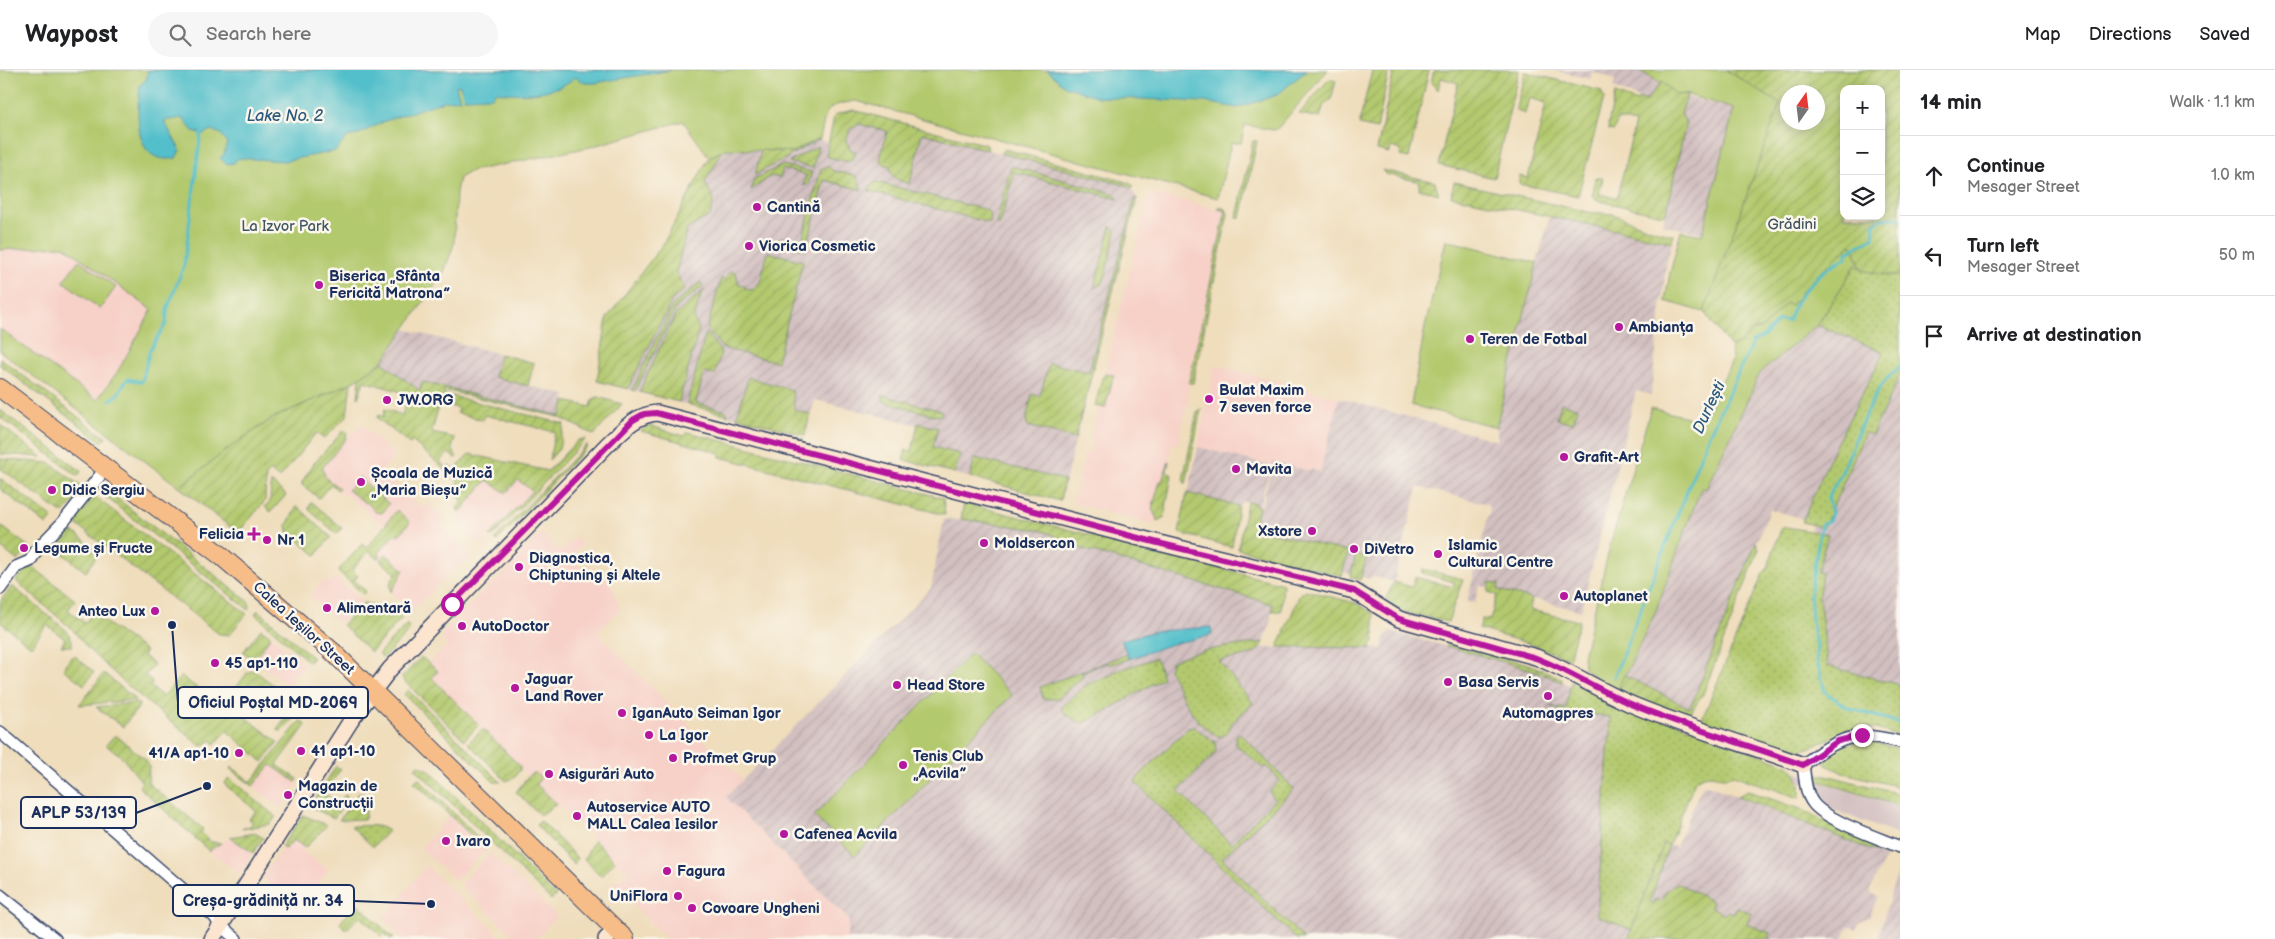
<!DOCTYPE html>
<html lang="en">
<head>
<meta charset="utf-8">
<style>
  :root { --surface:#fff; --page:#f6f6f6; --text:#202124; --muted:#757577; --line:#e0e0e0 }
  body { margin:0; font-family:"Balsamiq Sans",sans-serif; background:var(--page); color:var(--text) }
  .controls { position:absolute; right:15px; top:15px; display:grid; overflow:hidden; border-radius:10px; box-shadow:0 2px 12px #0003 }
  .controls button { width:45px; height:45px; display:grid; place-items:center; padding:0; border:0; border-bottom:1px solid var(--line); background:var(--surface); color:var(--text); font:25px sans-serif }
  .compass { position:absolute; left:1780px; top:15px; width:45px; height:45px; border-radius:50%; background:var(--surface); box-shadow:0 2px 12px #0003; rotate:14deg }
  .stop { position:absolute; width:15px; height:15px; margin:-11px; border:4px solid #b5179e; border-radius:50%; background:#fff }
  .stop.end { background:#b5179e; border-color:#fff; box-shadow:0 1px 5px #0008 }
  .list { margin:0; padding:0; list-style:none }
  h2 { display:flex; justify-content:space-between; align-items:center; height:65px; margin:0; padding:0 20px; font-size:21px }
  h2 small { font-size:16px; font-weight:400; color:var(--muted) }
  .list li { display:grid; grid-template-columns:32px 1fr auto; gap:15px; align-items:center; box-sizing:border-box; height:80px; padding:0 20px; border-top:1px solid var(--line) }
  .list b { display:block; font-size:19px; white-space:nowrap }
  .list p { margin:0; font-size:16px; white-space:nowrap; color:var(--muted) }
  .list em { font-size:16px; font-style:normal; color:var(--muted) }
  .icon { flex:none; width:28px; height:28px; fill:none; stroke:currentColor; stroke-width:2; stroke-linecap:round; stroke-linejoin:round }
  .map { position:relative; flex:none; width:1900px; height:869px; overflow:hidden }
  header { display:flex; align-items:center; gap:30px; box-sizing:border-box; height:70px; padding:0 25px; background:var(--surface); border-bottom:1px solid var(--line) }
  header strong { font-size:24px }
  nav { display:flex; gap:28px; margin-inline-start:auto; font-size:18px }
  .search { width:350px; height:45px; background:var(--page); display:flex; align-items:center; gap:12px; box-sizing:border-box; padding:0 18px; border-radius:28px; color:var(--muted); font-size:19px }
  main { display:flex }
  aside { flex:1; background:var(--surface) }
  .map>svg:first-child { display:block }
  .built { fill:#f7d1c8 }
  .industrial { fill:url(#industrial-furrows) }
  .railway { fill:#d2bfc0 }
  .grass { fill:url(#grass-dots); stroke:#677c66 }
  .park { fill:#b3c96e; stroke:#677c66; fill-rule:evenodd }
  .garden { fill:url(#garden-furrows); stroke:#677c66; fill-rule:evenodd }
  .water { fill:#52bfca; stroke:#367794 }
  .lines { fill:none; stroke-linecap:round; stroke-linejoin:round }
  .stream { stroke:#52bfca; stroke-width:3 }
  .street-casing { stroke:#3b496c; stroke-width:14 }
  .secondary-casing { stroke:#3b496c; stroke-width:18 }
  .primary-casing { stroke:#3b496c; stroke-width:20 }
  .street { stroke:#fff; stroke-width:11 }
  .secondary { stroke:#fce5cf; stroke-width:15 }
  .primary { stroke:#f7bd88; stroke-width:18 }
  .route { stroke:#b5179e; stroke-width:6 }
  .poi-dot { fill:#b5179e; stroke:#fbf7ec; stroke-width:2 }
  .labels { text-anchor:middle; stroke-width:5; stroke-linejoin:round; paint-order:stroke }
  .poi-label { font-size:15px; font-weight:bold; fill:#1b2f5e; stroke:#fbf7ec; text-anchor:start }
  .park-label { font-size:15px; fill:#415662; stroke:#fbf7ec }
  .street-label { font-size:15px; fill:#1b2f5e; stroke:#fbf7ec }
  .water-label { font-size:16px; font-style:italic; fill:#2c5a7e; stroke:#fbf7ec }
  .leader { fill:none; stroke:#1b2f5e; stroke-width:2 }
  .callout-dot { fill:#1b2f5e; stroke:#fbf7ec; stroke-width:2 }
  .callout { fill:#fbf7ec; stroke:#1b2f5e; stroke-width:2 }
  .callout-label { font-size:16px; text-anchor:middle; font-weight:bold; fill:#1b2f5e }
</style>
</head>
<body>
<header>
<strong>Waypost</strong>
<div class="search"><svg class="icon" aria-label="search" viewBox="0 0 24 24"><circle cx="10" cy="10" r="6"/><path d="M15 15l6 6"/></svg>Search here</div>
<nav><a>Map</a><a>Directions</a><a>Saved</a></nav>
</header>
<main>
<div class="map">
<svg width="1900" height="869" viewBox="0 0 1900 869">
  <defs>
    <pattern id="industrial-furrows" width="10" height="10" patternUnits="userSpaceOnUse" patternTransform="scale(1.25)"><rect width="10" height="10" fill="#d2bfc0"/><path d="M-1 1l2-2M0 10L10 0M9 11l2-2" fill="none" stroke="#b4a4a7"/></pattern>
    <pattern id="grass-dots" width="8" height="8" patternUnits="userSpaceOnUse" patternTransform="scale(1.25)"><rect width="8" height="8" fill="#b3c96e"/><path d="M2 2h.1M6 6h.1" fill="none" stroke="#99ad62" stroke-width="1.8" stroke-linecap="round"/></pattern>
    <pattern id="garden-furrows" width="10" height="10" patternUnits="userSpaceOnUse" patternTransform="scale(1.25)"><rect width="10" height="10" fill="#b3c96e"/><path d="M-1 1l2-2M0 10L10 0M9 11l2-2" fill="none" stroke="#99ad62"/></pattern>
  </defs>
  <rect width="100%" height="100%" fill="#fbf7ec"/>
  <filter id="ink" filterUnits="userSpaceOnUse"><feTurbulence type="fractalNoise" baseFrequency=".02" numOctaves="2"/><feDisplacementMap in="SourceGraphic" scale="10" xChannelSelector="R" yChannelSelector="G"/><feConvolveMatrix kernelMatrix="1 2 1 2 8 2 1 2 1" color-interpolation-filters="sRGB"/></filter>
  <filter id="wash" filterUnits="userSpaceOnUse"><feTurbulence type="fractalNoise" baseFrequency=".0096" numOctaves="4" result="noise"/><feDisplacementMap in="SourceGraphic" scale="20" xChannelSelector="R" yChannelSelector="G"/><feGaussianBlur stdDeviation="1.12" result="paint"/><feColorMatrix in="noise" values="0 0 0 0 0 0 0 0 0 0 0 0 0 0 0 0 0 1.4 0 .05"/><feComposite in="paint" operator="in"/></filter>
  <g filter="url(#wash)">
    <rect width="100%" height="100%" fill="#efddbb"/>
    <!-- built -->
    <g class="built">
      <path d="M1152 123 1226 141 1187 325 1188 330 1178 374 1173 373 1167 401 1172 405 1164 448 1152 454 1076 434 1073 431 1086 382 1090 383 1093 367 1090 366 1098 341V333L1113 268 1147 133Z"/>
      <path d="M52 175 64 176 152 240 118 301 97 330 0 259V180Z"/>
      <path d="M1215 295 1339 328 1320 402 1311 400 1310 402 1273 392 1272 396 1198 377Z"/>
      <path d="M362 355 395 386 381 402 400 419 403 416 409 421 406 425 423 438 428 433 447 451 441 457 451 464 470 488 452 501 411 542 391 522 404 500 386 484 380 491 378 489 381 486 378 483 394 465 345 423 343 425 337 420 338 418 325 407 322 398 346 369Z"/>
      <path d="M487 410 498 419 518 410 532 422 481 474H478L460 454 459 443Z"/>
      <path d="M541 462 560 481 576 467 583 474 568 489 595 505 609 509 620 539 597 562 743 710 726 727 849 850 847 869H667L610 812 619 810 629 803 521 699 431 607 437 601 429 593 446 576 441 565 492 512 494 514 510 498Z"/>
      <path d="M335 507 362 532 340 554 310 526 324 510 330 512Z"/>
      <path d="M271 566 305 595 290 611 289 616 254 590Z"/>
      <path d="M271 695 298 714 280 738 253 716Z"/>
      <path d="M450 746 486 779 456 810 420 778Z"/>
      <path d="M230 767 253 783 239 803 209 781Z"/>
      <path d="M290 767 305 778 303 782 329 800 298 841 262 807Z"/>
      <path d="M490 783 557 846 536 869H516L461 816V813Z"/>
      <path d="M426 796 503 869H403L384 848Z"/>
    </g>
    <!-- industrial -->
    <g class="industrial">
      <path d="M1554 0H1639L1661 12 1646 31 1613 18 1615 9 1592 2 1590 9Z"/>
      <path d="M1687 27 1734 39 1703 163 1663 155 1686 53 1681 43Z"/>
      <path d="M852 45 1129 116 1137 128 1060 431 903 390 906 380 912 381 918 355 815 330 805 365 597 311 607 248 663 174 709 87 727 79 793 82 818 69 835 75Z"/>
      <path d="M1550 146 1672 172 1666 195 1651 325 1636 321 1581 541 1479 515 1475 533 1467 532 1490 439 1488 434 1418 417 1394 512 1371 506 1370 509 1245 477 1255 433 1243 431 1238 436 1188 424 1198 377 1271 396 1259 436 1261 437 1273 392 1310 401 1311 399 1320 402 1339 328 1498 371 1496 357 1524 238Z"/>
      <path d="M1817 255 1884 281 1833 380 1803 449 1770 439 1690 638 1624 605 1655 543 1701 417 1706 419 1760 303Z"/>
      <path d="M404 259 500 284 494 307 566 325 561 346 422 313 420 321 382 292Z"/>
      <path d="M1900 307V615L1828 597 1819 526 1822 504 1818 503 1828 465 1811 460V457L1812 454 1824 457 1866 363 1872 365 1898 309Z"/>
      <path d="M944 449 988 451 1039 460 1056 466V471L1272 534 1271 553 1262 578 1354 576 1382 579 1384 568 1390 561 1536 601 1570 615 1566 639 1551 637 1562 641 1610 646 1611 668H1609L1597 846 1632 859 1664 773 1676 777 1701 718 1705 714 1886 786 1869 822 1878 826 1870 846 1858 854 1856 859 1848 856 1843 869H847L849 850 726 727 931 518Z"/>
      <path d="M1900 792V869L1878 868Z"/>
    </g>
    <!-- railway -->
    <path class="railway" d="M1796 702 1825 714 1900 736V766L1829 738 1818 728 1812 717 1800 712Z"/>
    <!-- grass -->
    <g class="grass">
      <path d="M1857 193 1862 200 1884 205H1900V307L1898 309 1872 365 1865 363 1824 458 1802 452 1833 380 1884 282 1817 255Z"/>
      <path d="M1786 457 1828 464 1818 502 1822 503 1819 526 1828 596 1900 615V666C1889 663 1877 658 1866 658 1836 658 1815 684 1785 681L1700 654 1763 503 1767 499 1781 459Z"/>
      <path d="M1264 572C1257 589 1235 587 1219 591L1253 633 1231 654C1230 660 1227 664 1221 667 1193 657 1182 624 1169 600L1171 592C1192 579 1239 576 1264 572Z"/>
      <path d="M1127 584 1129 589 1109 595 1108 592 1082 603 1083 607 1057 629H1043L1040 617Z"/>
      <path d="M1156 588 1163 608 1090 650 1080 653 1067 645 1061 638 1086 615 1113 604V602Z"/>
      <path d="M1571 612 1790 696C1798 705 1803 716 1799 728L1733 705C1719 712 1710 698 1695 711L1669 775 1664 774 1632 860 1597 846 1609 668H1611L1610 647 1562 641 1548 636 1566 639Z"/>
      <path d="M1194 657 1215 672 1216 682 1178 721 1231 774 1275 729 1269 722 1280 710 1266 696 1264 698 1236 675V666L1240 663 1294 719 1222 788 1304 869H1296L1135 712 1136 709 1188 658Z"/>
      <path d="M1860 672H1873L1900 679V717L1844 703 1826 695 1825 689 1827 683 1841 675Z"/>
      <path d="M1818 705H1826L1900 724V736L1813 709Z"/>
      <path d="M351 756C363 756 378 753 388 761L373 777Z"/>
    </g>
    <!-- park -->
    <g class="park">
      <path d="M0 0H1328L1277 59 1273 60 1245 55 1241 73H1231L1218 128 856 31C823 36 827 39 820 69L793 82 727 79 709 87 683 51 590 77 471 101 459 108 456 122 454 174 444 202 382 292 351 313 275 347 233 375 179 417 0 281V259L97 330 118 301 152 240 64 176 0 180Z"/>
      <path d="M1639 0H1900V158L1857 193 1817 255 1760 303 1706 419 1701 418 1655 543 1617 622C1604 615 1595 607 1584 598L1583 586 1611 472 1651 338 1702 351 1732 291 1731 277 1704 242 1665 231 1670 203 1681 161 1702 165 1734 39 1685 24 1677 25ZM1844 19H1881V146H1844ZM1788 22H1818V52H1788Z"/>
      <path d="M1446 170 1537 193 1496 357 1411 335 1425 257Z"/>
      <path d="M79 190 116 217 100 239 63 211Z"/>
      <path d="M971 583 1012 625 855 786 814 746Z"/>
    </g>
    <!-- garden -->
    <g class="garden">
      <path d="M1372 0H1389L1377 59 1359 55Z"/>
      <path d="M1394 0H1429L1409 88 1400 86 1401 80 1391 77 1389 83 1377 80Z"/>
      <path d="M1434 0H1519L1494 108 1439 95 1458 13 1441 8 1438 20 1431 13Z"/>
      <path d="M1726 0H1900V205H1884L1862 200 1852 174C1835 188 1820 202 1805 218 1799 224 1797 231 1790 236L1786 233 1763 258 1754 260 1742 273 1731 277 1704 242 1780 34ZM1844 19H1881V146H1844ZM1788 22H1818V52H1788Z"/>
      <path d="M1525 2 1601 21 1604 28 1578 126 1519 114V106L1528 108 1546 33 1529 28 1525 44 1517 41 1516 38Z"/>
      <path d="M1329 9 1336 11 1331 30 1324 34 1320 48 1299 44Z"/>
      <path d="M1661 12 1677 25 1685 24 1687 27 1681 43 1686 53 1666 143 1663 145 1595 130 1592 126 1596 108H1603L1599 124 1617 128 1635 53 1618 49 1614 61 1609 60 1608 54 1615 24 1637 32 1639 28 1646 31Z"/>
      <path d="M853 40 987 75 988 80 922 63 910 114C899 111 890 108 890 96L883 94 880 90 887 61 859 54 850 59 846 71 851 80 856 81 853 89 849 92 828 87 826 84 834 47 837 44Z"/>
      <path d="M818 69H820L755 105 761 80 793 82Z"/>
      <path d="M1253 71H1257L1241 148 1237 147Z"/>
      <path d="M818 76 813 98 789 92Z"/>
      <path d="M1004 79 1130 113 1133 116 1131 119 1129 116 1000 83Z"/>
      <path d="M720 82 721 84 705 113 714 129 710 146 687 159 676 203 685 219 672 230 628 319 597 311 607 248 663 174 709 87Z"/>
      <path d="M783 95 812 102 808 114 803 116 806 105 783 99 780 108 771 106 751 120 754 109Z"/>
      <path d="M827 96 834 101 857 106 862 120 824 110 806 180 779 174 781 167 785 168 784 171 801 175 821 99Z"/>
      <path d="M1011 96 1115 124 1118 129 1014 102 1000 155 996 154Z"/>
      <path d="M1382 100 1435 112 1439 124 1419 119 1420 112 1385 104Z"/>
      <path d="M876 112 987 140 991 147 990 153 869 121 871 115Z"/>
      <path d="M1454 112 1588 142 1613 144 1654 160 1674 165 1672 172 1451 126Z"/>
      <path d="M1137 128 1075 369 1028 356 1026 350 1032 324 1040 326 1049 293 1089 302 1134 131Z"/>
      <path d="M1220 137 1226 139 1228 144 1193 313H1189L1225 144 1226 141 1218 139Z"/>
      <path d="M1111 156 1116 162 1104 211 1102 214 1094 218Z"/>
      <path d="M768 182 803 191 777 292 722 278 707 259 721 208 725 210 730 201 736 203 739 214 745 216V219L752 220 760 212Z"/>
      <path d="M700 212 703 216 676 238 635 321 632 320 672 236Z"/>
      <path d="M705 219 701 225 694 249 699 259 679 332 639 322 676 244Z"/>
      <path d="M706 262 721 282 715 305 704 303 696 333 726 341 728 345 687 334Z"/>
      <path d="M500 284 534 293 528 316 494 307Z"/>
      <path d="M0 288 106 368 102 372 0 295Z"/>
      <path d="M382 292 420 321 422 312 561 346 565 331 591 337 593 329 598 327 622 334 594 365 559 347 444 320V324L564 354 559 379 549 390 555 362 485 345 483 350 457 343 458 338 439 334 432 363 455 368 452 379 457 387 455 388 448 383 440 392 447 398 449 396 455 400 469 384 548 401 578 370 586 369 492 467 490 466 532 421 518 410 506 423 487 410 459 443 457 438 463 431 452 420 459 412 412 371 410 374 377 348 379 345 383 347 385 339 402 345 408 324 364 311 358 328 360 307Z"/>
      <path d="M1105 304 1114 305 1105 338 1095 336 1102 308Z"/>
      <path d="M748 307 792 320 795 340 810 344 805 365 737 347Z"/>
      <path d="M351 313 347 346 324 369 316 363 279 409 270 401 266 406 265 431 238 463 179 417 233 375 275 347Z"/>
      <path d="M882 325 942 341 941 345 937 346 888 333 884 331Z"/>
      <path d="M1561 333 1578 338 1573 353 1557 349Z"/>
      <path d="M1201 339 1186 414 1183 410 1197 342Z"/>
      <path d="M0 340 81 401 78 406 0 347Z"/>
      <path d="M737 352 804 369 800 373 741 357Z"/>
      <path d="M918 353 938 358 933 377 960 384 955 403 903 390 906 380 912 381Z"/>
      <path d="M0 355 42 387 0 384Z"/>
      <path d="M648 355 684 366 688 362 943 428 945 445 720 387V383L641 361Z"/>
      <path d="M343 361 347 362 346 369 322 398 326 408 339 418 337 420 331 414 319 428 302 415V412L314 393Z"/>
      <path d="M587 374 586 378 497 471 495 469Z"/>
      <path d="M975 388 1064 410 1060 431 970 407Z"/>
      <path d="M0 389 50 393 85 419 65 442H60L0 398Z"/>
      <path d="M1169 391 1167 401 1172 405 1164 448 1158 451 1152 439 1160 411H1162Z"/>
      <path d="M359 407 389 434 382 443 375 442 368 433 364 432 348 420Z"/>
      <path d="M0 408 53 448 47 455 0 419Z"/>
      <path d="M271 412 286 425 271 442 265 437 270 432Z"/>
      <path d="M101 418 105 419 248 531 250 536 249 540 98 421Z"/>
      <path d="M1187 423 1238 436 1232 477 1179 463Z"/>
      <path d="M92 426H94L247 544 229 565 219 564 77 455V448Z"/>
      <path d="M312 432 342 458 337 464 309 440V437Z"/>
      <path d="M1247 432 1255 433V435L1259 437 1254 458 1348 482 1342 506 1238 479Z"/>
      <path d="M964 433 1283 514 1281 541H1272V534L1055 471 1056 466 1039 460 961 449Z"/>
      <path d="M297 436 331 467 316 485 288 462 287 455Z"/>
      <path d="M397 440 410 452 400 464 394 465 378 483 381 486 378 489 369 481 352 500 358 506 354 511 366 521 363 524 338 501 362 474 367 478Z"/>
      <path d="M0 455 29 477 18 491 0 477Z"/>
      <path d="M69 462 75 463 99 482 86 502 57 479Z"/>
      <path d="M1756 472 1759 479 1703 624 1691 642 1682 644 1617 622 1624 605 1690 638Z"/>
      <path d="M386 484 404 500 391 522 390 514 396 503 380 491Z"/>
      <path d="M1356 484 1367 487 1360 510 1350 507Z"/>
      <path d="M33 497 75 530 68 540 85 553 92 543 146 581 143 586 154 594 145 606 153 612 150 616 163 627 181 606 219 634 222 629 278 672 263 692 227 661 215 674 211 670 202 677 128 616 89 580 73 560 16 511 27 498Z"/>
      <path d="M1423 499 1463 509 1448 552 1397 541 1386 528 1394 512 1412 517 1415 507 1453 517 1454 512 1422 503Z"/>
      <path d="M1490 512 1499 514 1498 520 1532 529 1530 540 1579 551 1569 589 1530 574 1479 559 1482 549 1490 550 1497 525 1488 522Z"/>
      <path d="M12 516 66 560 72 570V576H61L65 569 47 555 31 576 0 552V532Z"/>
      <path d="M1306 520 1359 534 1374 544V571L1370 578 1278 577 1300 524Z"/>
      <path d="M363 533 382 537 388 535 402 548 371 582 342 555Z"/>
      <path d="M257 541H259L313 588 309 592 255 544Z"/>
      <path d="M407 554 410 560 383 588 379 583Z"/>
      <path d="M261 559 271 566 254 590 243 582Z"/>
      <path d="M1447 573 1528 594 1562 608V612L1536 601 1446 576Z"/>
      <path d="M75 586 94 602 84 615 63 599 71 587Z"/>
      <path d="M421 587 438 601 432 608 479 655 464 670 401 608Z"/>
      <path d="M254 600 281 621 276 626 258 616 252 619 241 632 246 636 244 640 236 634 232 623 248 602Z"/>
      <path d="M104 603 136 630 79 635Z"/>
      <path d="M408 620 501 712H494L404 624Z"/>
      <path d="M285 624 301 634 303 638 282 661 277 660 288 645 276 636Z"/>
      <path d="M133 633 139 634 138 638 123 657 96 637Z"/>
      <path d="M300 651 306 655 277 695 298 709 296 712 271 695 253 716 230 699 232 697 251 712Z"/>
      <path d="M483 659 520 696V700L513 708 506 711 468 673Z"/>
      <path d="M114 666H117L147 691 149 696 148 713 203 759 201 762 211 772 221 773 209 781 139 717 142 712 120 685 106 675Z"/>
      <path d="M418 695 428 699 556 826 551 830 415 698Z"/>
      <path d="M336 696 341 699 324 723 339 734 345 725 349 728 334 748 310 737Z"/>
      <path d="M535 702 541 708 536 714 557 734 540 745 516 722 530 704Z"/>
      <path d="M229 708 276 747 270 754 242 759 243 757H249L253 752 249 749 256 741 224 714Z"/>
      <path d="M418 708 488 777 486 779 414 712Z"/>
      <path d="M1748 721 1801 739 1840 759 1891 779 1886 786 1737 726Z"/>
      <path d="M362 723 367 731 365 749 339 750 358 724Z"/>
      <path d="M303 745 327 755 305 778 294 770 285 779 281 777Z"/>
      <path d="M541 751 577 788 574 795 536 755Z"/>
      <path d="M255 763 263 768 253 783 230 767Z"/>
      <path d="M594 770 615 791 601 806 584 789Z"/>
      <path d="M1664 773 1669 775 1650 832 1654 833 1655 829 1662 831 1665 822 1677 813 1713 832 1711 837 1725 844 1727 841 1734 844 1737 837 1751 843 1747 854 1770 863 1768 867 1772 869H1628Z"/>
      <path d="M357 833 394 869H390L384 863 381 866 360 846 346 860 340 853Z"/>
    </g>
    <!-- water -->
    <g class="water">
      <path d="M148 0H671L595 13H585L575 7C556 25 519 25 495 22L492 27 464 28 460 15 456 16 460 29 444 31 385 51 357 65 347 67 336 81 284 91 238 88 234 93 226 94 220 88 224 84 227 73 221 64 211 60 203 64 193 61 182 48 164 51 180 80 176 88C132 97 137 42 140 15L146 10Z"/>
      <path d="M1047 0H1307L1277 25 1237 38 1205 32 1098 27 1065 16Z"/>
      <path d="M1211 557 1212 565 1172 574 1129 589 1121 570 1156 561Z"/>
    </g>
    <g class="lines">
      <!-- stream -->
      <g class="stream">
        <path d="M1900 297C1868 319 1857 372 1840 406 1836 413 1832 420 1828 427L1832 442 1829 451 1821 455 1810 524 1813 564 1817 574 1816 588 1825 622 1848 638 1900 653"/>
        <path d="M110 330C121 326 120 316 128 309L142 312 150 279 166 254 167 240 184 195 201 63"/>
        <path d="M1614 607 1708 367 1753 272 1765 265 1779 250 1788 251C1797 224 1820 199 1846 188L1847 182 1873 168 1874 154 1881 149 1900 148"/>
      </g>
    </g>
  </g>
  <g filter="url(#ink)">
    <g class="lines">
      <!-- street casing -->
      <g class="street-casing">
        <g id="street">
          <path d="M0 519 16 497 30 491 38 478 64 451 106 398"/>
          <path d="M0 662 215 847 220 855 236 869"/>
          <path d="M1900 672C1856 660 1838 667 1803 695 1805 707 1805 723 1813 733 1825 750 1879 768 1900 777"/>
          <path d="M0 825 55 869"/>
        </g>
      </g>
      <!-- secondary casing -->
      <g class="secondary-casing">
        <g id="secondary">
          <path d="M212 869 352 649 390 599 607 375C623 360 635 345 657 343L1163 474 1354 521 1399 549 1536 587C1570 601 1600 621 1633 635 1688 658 1746 674 1803 695"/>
          <path d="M606 869 616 860"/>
        </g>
      </g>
      <!-- primary casing -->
      <g class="primary-casing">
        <path id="primary" d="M0 318 220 485 332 581 625 869"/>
      </g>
      <!-- street -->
      <use href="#street" class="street"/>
      <!-- secondary -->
      <use href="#secondary" class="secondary"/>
      <!-- primary -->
      <use href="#primary" class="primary"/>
    </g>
  </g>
  <g class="lines" filter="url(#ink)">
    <!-- route -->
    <path class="route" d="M452 534 633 350 644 344 656 343 1162 474 1354 521 1399 549 1536 588C1570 601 1600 621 1633 635 1688 658 1746 674 1803 695L1838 671 1862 665"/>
  </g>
  <!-- markers -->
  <g class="poi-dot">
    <circle cx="757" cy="137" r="5"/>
    <circle cx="749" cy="176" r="5"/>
    <circle cx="319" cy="215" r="5"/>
    <circle cx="1619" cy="257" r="5"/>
    <circle cx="1470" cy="269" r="5"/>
    <circle cx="1209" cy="329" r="5"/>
    <circle cx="387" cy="330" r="5"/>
    <circle cx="1564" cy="387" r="5"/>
    <circle cx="1236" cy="399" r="5"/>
    <circle cx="361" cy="412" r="5"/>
    <circle cx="52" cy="420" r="5"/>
    <circle cx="1312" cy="461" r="5"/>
    <path d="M251.5 456.5h5v5h5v5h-5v5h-5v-5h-5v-5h5z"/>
    <circle cx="267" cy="470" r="5"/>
    <circle cx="984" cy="473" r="5"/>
    <circle cx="24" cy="478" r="5"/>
    <circle cx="1354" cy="479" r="5"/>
    <circle cx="1438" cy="484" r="5"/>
    <circle cx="519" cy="497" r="5"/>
    <circle cx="1564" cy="526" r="5"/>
    <circle cx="327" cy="538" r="5"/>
    <circle cx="155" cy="541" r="5"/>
    <circle cx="462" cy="556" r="5"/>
    <circle cx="215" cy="593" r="5"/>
    <circle cx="1448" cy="612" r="5"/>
    <circle cx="897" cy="615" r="5"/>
    <circle cx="515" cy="618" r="5"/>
    <circle cx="1548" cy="626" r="5"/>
    <circle cx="622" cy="643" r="5"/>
    <circle cx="649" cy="665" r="5"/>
    <circle cx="301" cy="681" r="5"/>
    <circle cx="239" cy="683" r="5"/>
    <circle cx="673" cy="688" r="5"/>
    <circle cx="903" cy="695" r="5"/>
    <circle cx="549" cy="704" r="5"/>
    <circle cx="288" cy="725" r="5"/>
    <circle cx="577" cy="746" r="5"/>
    <circle cx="784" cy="764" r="5"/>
    <circle cx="446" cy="771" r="5"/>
    <circle cx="667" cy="801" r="5"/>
    <circle cx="678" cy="826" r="5"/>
    <circle cx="692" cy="838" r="5"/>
  </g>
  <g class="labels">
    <!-- poi labels -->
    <g class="poi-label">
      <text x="767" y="142">Cantină</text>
      <text x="759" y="181">Viorica Cosmetic</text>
      <text x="329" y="211">Biserica „Sfânta<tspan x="329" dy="17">Fericită Matrona”</tspan></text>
      <text x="1629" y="262">Ambianța</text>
      <text x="1480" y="274">Teren de Fotbal</text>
      <text x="1219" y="325">Bulat Maxim<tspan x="1219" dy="17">7 seven force</tspan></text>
      <text x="397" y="335">JW.ORG</text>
      <text x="1574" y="392">Grafit-Art</text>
      <text x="1246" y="404">Mavita</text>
      <text x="371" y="408">Școala de Muzică<tspan x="371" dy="17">„Maria Bieșu”</tspan></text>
      <text x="62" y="425">Didic Sergiu</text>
      <text x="1302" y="466" text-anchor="end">Xstore</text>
      <text x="244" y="469" text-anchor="end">Felicia</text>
      <text x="277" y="475">Nr 1</text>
      <text x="994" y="478">Moldsercon</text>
      <text x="1448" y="480">Islamic<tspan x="1448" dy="17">Cultural Centre</tspan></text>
      <text x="34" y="483">Legume și Fructe</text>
      <text x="1364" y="484">DiVetro</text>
      <text x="529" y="493">Diagnostica,<tspan x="529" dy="17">Chiptuning și Altele</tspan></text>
      <text x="1574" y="531">Autoplanet</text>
      <text x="337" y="543">Alimentară</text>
      <text x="145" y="546" text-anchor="end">Anteo Lux</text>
      <text x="472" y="561">AutoDoctor</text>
      <text x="225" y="598">45 ap1-110</text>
      <text x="525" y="614">Jaguar<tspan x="525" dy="17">Land Rover</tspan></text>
      <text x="1458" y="617">Basa Servis</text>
      <text x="907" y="620">Head Store</text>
      <text x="632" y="648">IganAuto Seiman Igor</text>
      <text x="1548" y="648" text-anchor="middle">Automagpres</text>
      <text x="659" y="670">La Igor</text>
      <text x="311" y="686">41 ap1-10</text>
      <text x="229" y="688" text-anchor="end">41/A ap1-10</text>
      <text x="913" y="691">Tenis Club<tspan x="913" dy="17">„Acvila”</tspan></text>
      <text x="683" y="693">Profmet Grup</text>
      <text x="559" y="709">Asigurări Auto</text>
      <text x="298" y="721">Magazin de<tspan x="298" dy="17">Construcții</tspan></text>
      <text x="587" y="742">Autoservice AUTO<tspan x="587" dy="17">MALL Calea Iesilor</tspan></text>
      <text x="794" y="769">Cafenea Acvila</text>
      <text x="456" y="776">Ivaro</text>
      <text x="677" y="806">Fagura</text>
      <text x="668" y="831" text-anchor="end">UniFlora</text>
      <text x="702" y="843">Covoare Ungheni</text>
    </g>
    <!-- park labels -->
    <g class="park-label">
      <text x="1792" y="159">Grădini</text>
      <text x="285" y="161">La Izvor Park</text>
    </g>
    <!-- street labels -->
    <g class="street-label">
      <text transform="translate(304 558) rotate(42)" y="5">Calea Ieșilor Street</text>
    </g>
    <!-- water labels -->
    <g class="water-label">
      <text x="285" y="51">Lake No. 2</text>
      <text transform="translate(1708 337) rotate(-65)" y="6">Durlești</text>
    </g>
  </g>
  <!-- callouts -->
  <path class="leader" d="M172 555L178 633M207 716L136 743M431 834L354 831"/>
  <g class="callout-dot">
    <circle cx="172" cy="555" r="5"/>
    <circle cx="207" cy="716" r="5"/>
    <circle cx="431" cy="834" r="5"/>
  </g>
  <g class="callout">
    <rect x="178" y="617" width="190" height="31" rx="5"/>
    <rect x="21" y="727" width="115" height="31" rx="5"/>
    <rect x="173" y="815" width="181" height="31" rx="5"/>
  </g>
  <g class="callout-label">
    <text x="273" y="638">Oficiul Poștal MD-2069</text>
    <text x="79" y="748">APLP 53/139</text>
    <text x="263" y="836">Creșa-grădiniță nr. 34</text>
  </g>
</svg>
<div class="controls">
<button>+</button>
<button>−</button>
<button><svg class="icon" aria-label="layers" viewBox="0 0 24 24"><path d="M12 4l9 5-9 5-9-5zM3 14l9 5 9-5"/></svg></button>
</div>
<svg class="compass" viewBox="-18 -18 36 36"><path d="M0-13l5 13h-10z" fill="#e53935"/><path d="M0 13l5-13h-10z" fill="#757577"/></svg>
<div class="stop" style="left:452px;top:534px"></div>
<div class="stop end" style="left:1862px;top:665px"></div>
</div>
<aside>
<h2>14 min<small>Walk · 1.1 km</small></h2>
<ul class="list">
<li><svg class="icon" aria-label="ahead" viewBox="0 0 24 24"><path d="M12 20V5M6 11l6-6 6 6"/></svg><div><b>Continue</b><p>Mesager Street</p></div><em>1.0 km</em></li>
<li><svg class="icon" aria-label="left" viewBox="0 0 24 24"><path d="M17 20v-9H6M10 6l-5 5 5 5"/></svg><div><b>Turn left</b><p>Mesager Street</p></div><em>50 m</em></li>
<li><svg class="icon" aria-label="arrive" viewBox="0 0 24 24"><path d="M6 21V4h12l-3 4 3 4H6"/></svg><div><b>Arrive at destination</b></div></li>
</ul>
</aside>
</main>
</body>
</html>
